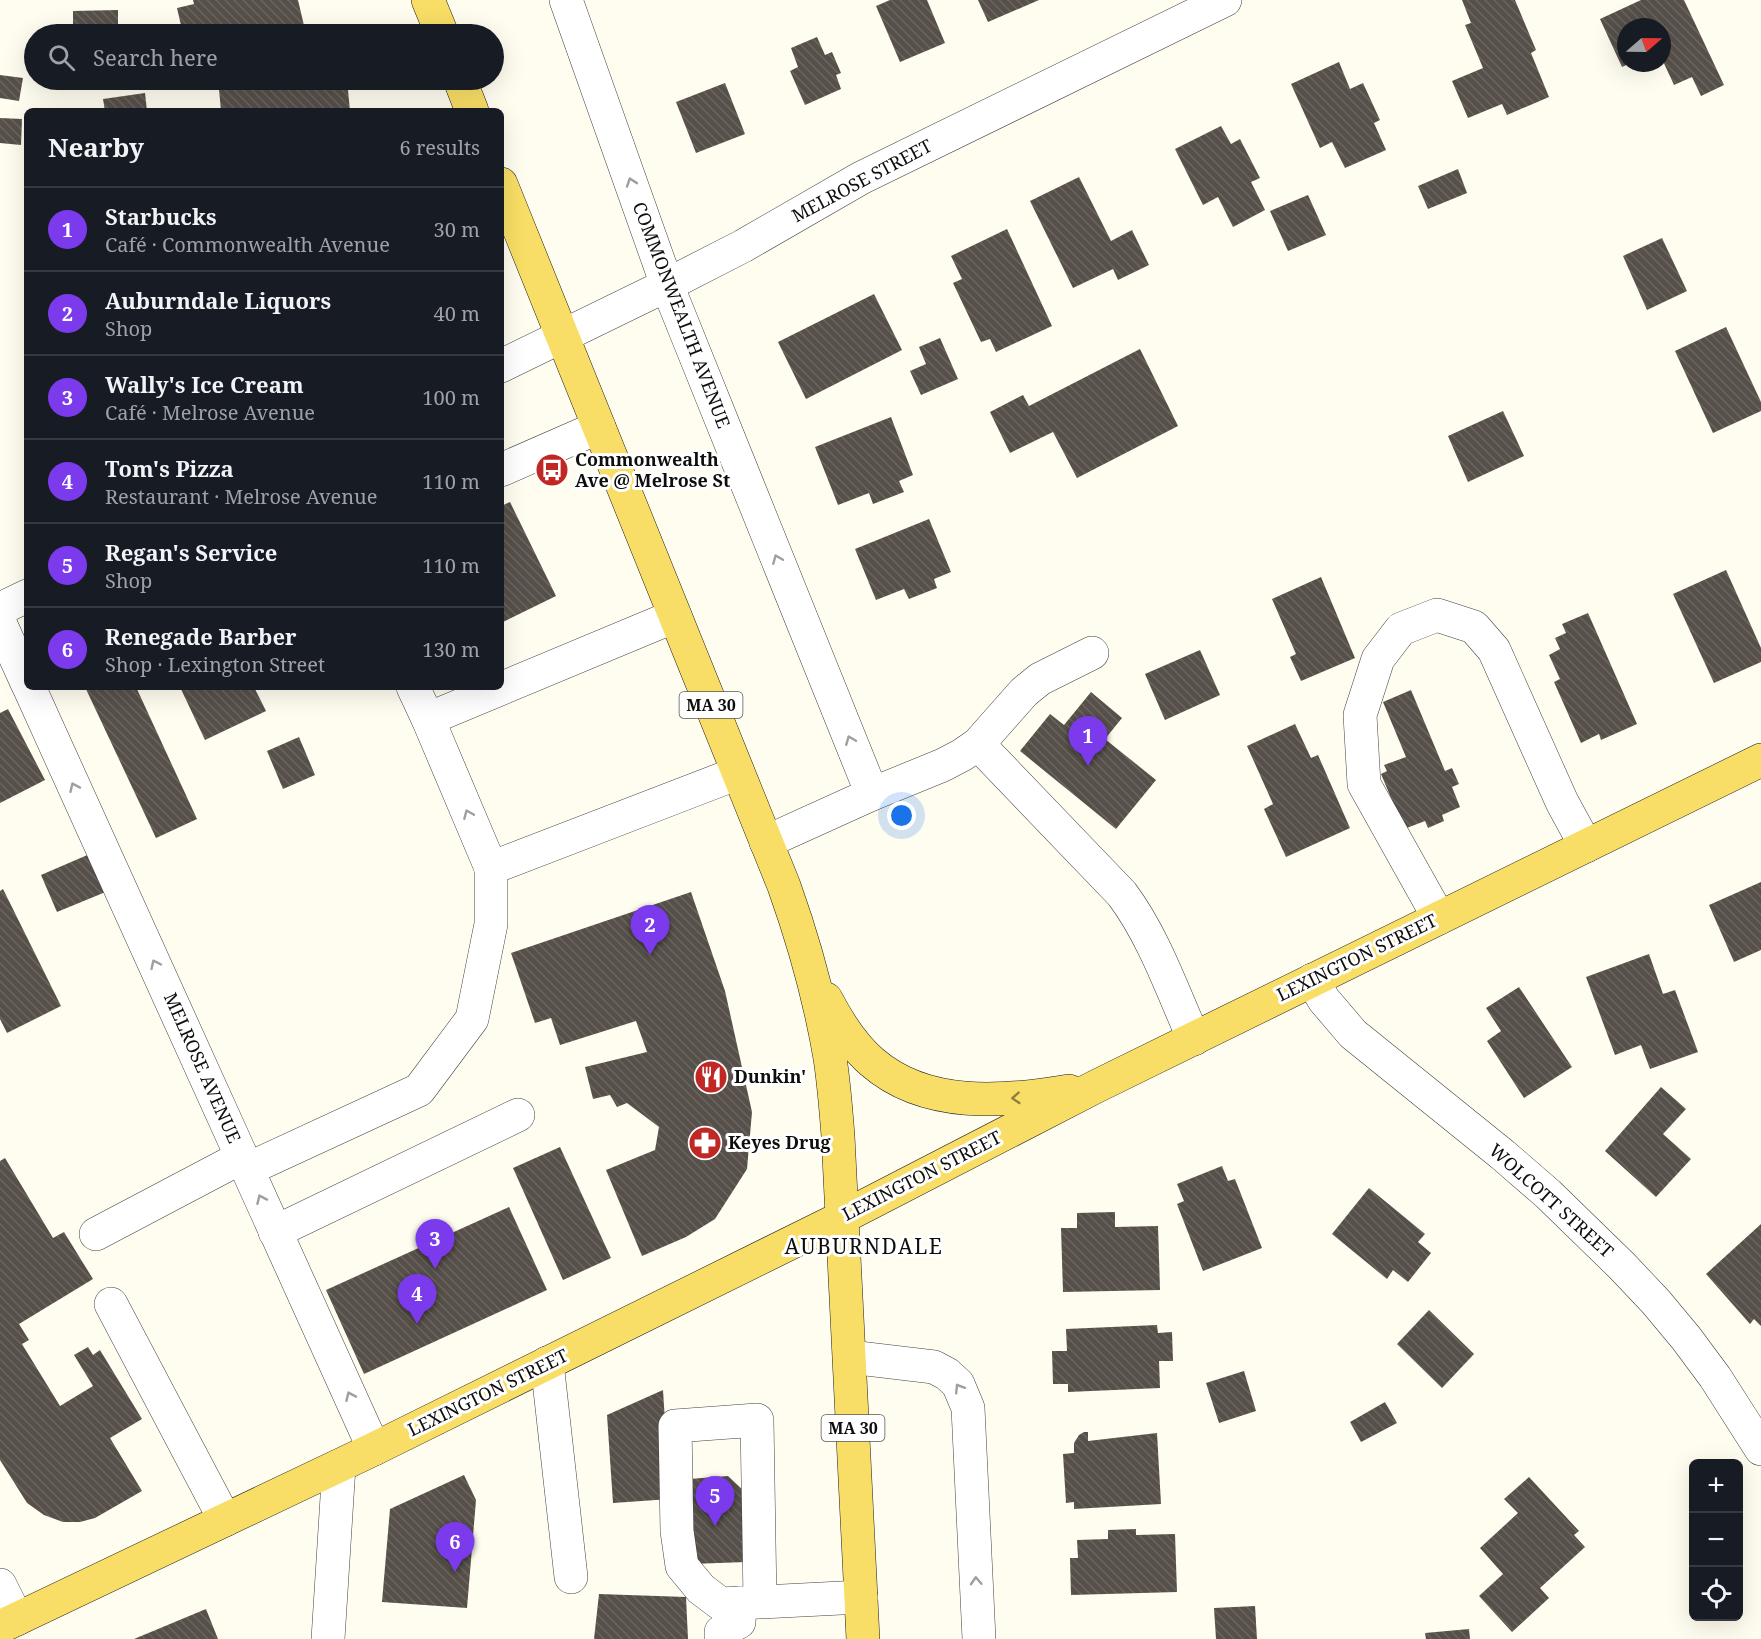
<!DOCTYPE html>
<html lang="en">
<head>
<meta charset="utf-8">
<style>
  :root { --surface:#171b24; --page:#20242c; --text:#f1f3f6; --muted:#9ea1a6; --line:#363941; --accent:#7c3aed }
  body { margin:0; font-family:"Noto Serif",serif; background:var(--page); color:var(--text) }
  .controls { position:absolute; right:18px; bottom:18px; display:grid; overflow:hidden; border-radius:9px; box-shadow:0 6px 24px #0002 }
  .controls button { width:54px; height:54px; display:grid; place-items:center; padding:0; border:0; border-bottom:2px solid var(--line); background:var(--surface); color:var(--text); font:30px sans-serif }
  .compass { position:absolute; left:1617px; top:18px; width:54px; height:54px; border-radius:50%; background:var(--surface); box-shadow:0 6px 24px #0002; rotate:70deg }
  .you { position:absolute; left:902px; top:816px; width:21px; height:21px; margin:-15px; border:4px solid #fff; border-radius:50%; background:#1a73e8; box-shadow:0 0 0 9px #1a73e833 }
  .badge { display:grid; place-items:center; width:39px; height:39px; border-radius:50%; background:var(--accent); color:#fff; font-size:20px; font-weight:700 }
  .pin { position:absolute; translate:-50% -50px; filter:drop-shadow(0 2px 3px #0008) }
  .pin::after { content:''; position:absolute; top:32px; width:21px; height:18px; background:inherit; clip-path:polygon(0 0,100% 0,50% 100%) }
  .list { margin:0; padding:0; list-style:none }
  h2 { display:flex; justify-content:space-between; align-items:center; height:78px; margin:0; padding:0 24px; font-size:26px }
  h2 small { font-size:20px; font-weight:400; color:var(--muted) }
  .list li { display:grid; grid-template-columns:39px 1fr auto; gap:18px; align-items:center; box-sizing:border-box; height:84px; padding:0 24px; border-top:2px solid var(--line) }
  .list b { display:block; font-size:22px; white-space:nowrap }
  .list p { margin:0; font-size:20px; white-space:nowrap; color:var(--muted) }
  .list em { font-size:20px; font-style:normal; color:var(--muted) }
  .icon { flex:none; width:33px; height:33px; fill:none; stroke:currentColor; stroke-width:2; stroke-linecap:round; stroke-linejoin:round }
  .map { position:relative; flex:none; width:1761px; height:1639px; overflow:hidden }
  .search { position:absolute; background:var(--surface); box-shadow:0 6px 24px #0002; left:24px; top:24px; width:480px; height:66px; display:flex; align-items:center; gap:15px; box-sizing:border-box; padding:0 21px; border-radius:33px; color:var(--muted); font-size:22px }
  .panel { position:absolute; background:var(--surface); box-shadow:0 6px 24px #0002; left:24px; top:108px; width:480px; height:582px; border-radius:9px }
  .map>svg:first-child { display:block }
  .building { fill:url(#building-back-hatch) }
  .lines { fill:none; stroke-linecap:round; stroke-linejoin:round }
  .minor-casing { stroke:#414141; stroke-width:34 }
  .major-casing { stroke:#1f1f1f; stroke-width:34 }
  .minor { stroke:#fff; stroke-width:33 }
  .major { stroke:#f8de66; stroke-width:33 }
  .oneway { stroke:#9f9f9f }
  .oneway2 { stroke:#8f803e }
  .labels { text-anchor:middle; stroke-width:6; stroke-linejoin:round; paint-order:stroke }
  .shield { fill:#fff; stroke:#565656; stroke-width:1.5 }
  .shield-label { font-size:16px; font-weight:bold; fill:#0e0e0e }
  .street-label { font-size:18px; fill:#0e0e0e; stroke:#fff }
  .poi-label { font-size:18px; font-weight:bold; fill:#0e0e0e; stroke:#fff; text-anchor:start }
  .quarter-label { font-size:21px; letter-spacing:1.5px; fill:#0e0e0e; stroke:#fff }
</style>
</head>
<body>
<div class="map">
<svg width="1761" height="1639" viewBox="0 0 1761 1639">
  <defs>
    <pattern id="building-back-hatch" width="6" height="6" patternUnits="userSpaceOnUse" patternTransform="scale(1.5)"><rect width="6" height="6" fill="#57504a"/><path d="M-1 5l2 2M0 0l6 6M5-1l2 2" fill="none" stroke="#6a6560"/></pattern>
  </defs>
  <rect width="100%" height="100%" fill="#fffdef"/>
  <!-- building -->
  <g class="building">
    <path d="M193 0H298L306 34H197V32L183 34 177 8 194 4Z"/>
    <path d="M890 0H927L945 43 900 62 876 6Z"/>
    <path d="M978 0H1039L988 22Z"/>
    <path d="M1462 0H1515L1536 50 1531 53 1549 97 1507 115 1502 104 1468 118 1452 81 1483 68 1465 25 1471 23Z"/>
    <path d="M1641 0H1684L1724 85 1701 96 1692 77 1674 85 1662 59V27H1626V63H1631L1622 67 1600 19Z"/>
    <path d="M118 10V34H73V11Z"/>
    <path d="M817 37 825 55 832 52 841 73 836 75 841 89 805 105 790 71 798 67 791 48Z"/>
    <path d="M1339 62 1350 89 1363 83 1380 120 1374 123 1386 150 1345 168 1332 142 1320 148 1291 84Z"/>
    <path d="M0 75 23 78 19 101 0 98Z"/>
    <path d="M336 80H347L350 111H221L219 89Z"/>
    <path d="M725 83 745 134 696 153 676 102Z"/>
    <path d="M145 93 147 111H105L103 99Z"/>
    <path d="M0 118 22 119 21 145 0 143Z"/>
    <path d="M1221 126 1231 144 1240 139 1260 178 1251 182 1265 210 1233 227 1218 197 1203 205 1175 149Z"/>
    <path d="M1458 169 1467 193 1428 209 1418 186Z"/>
    <path d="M1079 177 1111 241 1132 230 1149 265 1118 280 1113 269 1073 288 1030 201Z"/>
    <path d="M1308 195 1326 235 1288 251 1270 211Z"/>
    <path d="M1007 229 1052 326 996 352 990 339 981 342 953 283 962 279 951 256Z"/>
    <path d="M1662 238 1687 291 1647 310 1623 256Z"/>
    <path d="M874 294 902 350 806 399 778 342Z"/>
    <path d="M1726 327 1761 402V411L1713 433 1675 351Z"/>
    <path d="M940 338 958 379 921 395 910 371 926 364 919 347Z"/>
    <path d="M1140 349 1178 426 1077 478 1053 432 1010 453 990 412 1023 395 1029 406Z"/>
    <path d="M1503 411 1524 456 1468 482 1448 436Z"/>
    <path d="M891 417 913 475 899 481 904 492 873 504 869 493 838 505 815 447Z"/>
    <path d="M510 502 556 596 501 623V506Z"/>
    <path d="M929 519 951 572 934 579 937 588 909 599 904 589 876 600 855 549Z"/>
    <path d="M1726 570 1761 648V662L1714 683 1673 594Z"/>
    <path d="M1321 577 1355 658 1301 681 1290 657 1296 654 1272 599Z"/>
    <path d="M1588 613 1637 724 1601 740 1599 734 1581 743 1554 682 1560 679 1549 655 1560 649 1555 638 1566 633 1562 624Z"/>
    <path d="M1200 650 1220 695 1165 720 1145 674Z"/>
    <path d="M85 687H136L197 819 156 838Z"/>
    <path d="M180 687H254L266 711 205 740Z"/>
    <path d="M1411 690 1445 771 1452 768 1459 784 1452 787 1460 807 1442 815 1444 821 1428 828 1425 821 1404 829 1381 774 1387 771 1384 765 1406 757 1383 702Z"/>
    <path d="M1091 692 1122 718 1105 739 1156 780 1116 829 1020 751 1050 714 1064 725Z"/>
    <path d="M8 709 45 780 0 803V713Z"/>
    <path d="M1295 724 1311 758 1318 755 1350 828 1286 857 1264 809 1273 804 1247 746Z"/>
    <path d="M299 737 315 775 283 789 267 751Z"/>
    <path d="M92 853 108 891 57 912 41 875Z"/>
    <path d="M1761 882V950L1734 962 1709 905Z"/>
    <path d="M3 889 61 1006 7 1033 0 1019V891Z"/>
    <path d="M691 892 725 991 752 1112 747 1169 715 1219 686 1237 642 1256 606 1170 655 1150 659 1127 627 1103 617 1107 610 1095 593 1099 585 1067 647 1052 636 1021 560 1045 551 1018 535 1023 511 953Z"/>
    <path d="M1649 954 1663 994 1675 990 1698 1052 1650 1069 1641 1045 1615 1055 1586 977Z"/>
    <path d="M1519 987 1572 1067 1524 1098 1487 1041 1501 1031 1486 1008Z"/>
    <path d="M1661 1087 1686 1109 1663 1134 1691 1159 1656 1197 1605 1151Z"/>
    <path d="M560 1147 611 1258 563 1280 513 1168Z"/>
    <path d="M5 1158 53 1238 64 1232 93 1279 19 1324 29 1340 22 1344 60 1406 93 1386 74 1355 88 1347 93 1355 100 1350 142 1419 110 1438 142 1491 95 1518 80 1522H63L44 1515 27 1503 0 1460V1161Z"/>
    <path d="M1222 1166 1228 1181 1235 1179 1262 1248 1203 1271 1177 1204 1184 1201 1177 1184Z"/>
    <path d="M1369 1188 1425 1234 1418 1242 1431 1253 1408 1282 1393 1270 1387 1279 1332 1234Z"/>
    <path d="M509 1207 547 1290 364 1374 326 1290Z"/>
    <path d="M1115 1212V1227L1158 1226 1160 1290 1063 1292 1061 1228H1077V1213Z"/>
    <path d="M1761 1224V1326L1754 1319 1750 1324 1706 1274Z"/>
    <path d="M1429 1310 1474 1354 1442 1388 1397 1344Z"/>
    <path d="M1157 1325 1158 1333 1172 1332 1173 1361H1159L1160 1388 1068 1392V1384H1053L1052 1351H1067L1066 1329Z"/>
    <path d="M1244 1371 1256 1411 1219 1423 1206 1383Z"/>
    <path d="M663 1390 670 1499 613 1503 607 1415Z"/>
    <path d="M1385 1402 1397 1423 1361 1442 1350 1422Z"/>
    <path d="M1084 1432H1088V1441L1157 1433 1161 1504 1074 1509V1502L1066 1503 1063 1454 1074 1453V1443L1079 1435Z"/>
    <path d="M464 1475 476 1500 467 1608 382 1602 390 1509Z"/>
    <path d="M728 1476 744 1491 746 1562 691 1564 689 1479Z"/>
    <path d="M1529 1477 1579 1531 1574 1535 1585 1547 1540 1588 1549 1598 1512 1632 1479 1596 1503 1574 1480 1548 1518 1513 1504 1499Z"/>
    <path d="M1136 1529V1535L1175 1534 1177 1592 1071 1595 1070 1558H1078L1077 1540 1108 1539V1530Z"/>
    <path d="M599 1594 686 1597 688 1639H594Z"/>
    <path d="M1255 1606 1257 1639H1216L1214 1608Z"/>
    <path d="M206 1609 218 1639H134Z"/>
    <path d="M1469 1629 1470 1639H1426L1425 1633Z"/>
  </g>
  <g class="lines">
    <!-- minor casing -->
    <g class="minor-casing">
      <g id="minor">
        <path d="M566 0 667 285 872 794"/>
        <path d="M501 366 667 285 743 246 861 178 1225 0"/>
        <path d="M501 470 599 427"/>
        <path d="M0 609 27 596"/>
        <path d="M0 623 27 683"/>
        <path d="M29 687 374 1449"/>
        <path d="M413 687 428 719 491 868"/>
        <path d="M428 719 675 616"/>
        <path d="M978 744 1122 894C1154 937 1172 990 1194 1039"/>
        <path d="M766 842 872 794 943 765 962 755 978 744 1024 692 1040 679 1092 653"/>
        <path d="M1439 918 1364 784 1360 715 1378 659 1401 629 1437 615 1474 627 1494 650 1562 802 1586 846"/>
        <path d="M1312 980 1324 1000 1353 1034 1503 1155 1548 1194 1622 1266 1656 1302 1686 1338 1715 1377 1761 1449"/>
        <path d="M248 1169 419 1090 472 1019 491 924V868L738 773"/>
        <path d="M275 1232 518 1115"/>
        <path d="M96 1234 242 1157"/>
        <path d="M111 1304 225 1520"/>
        <path d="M850 1357 934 1367 947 1374 958 1384 968 1408 979 1639"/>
        <path d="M547 1363 571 1577"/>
        <path d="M0 1585 17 1619"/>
        <path d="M760 1601 757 1420 675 1426 677 1531 682 1566 701 1589 721 1604 861 1597"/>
        <path d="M328 1639 339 1466"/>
        <path d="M721 1639V1632L739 1622 740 1603"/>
      </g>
    </g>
    <!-- major casing -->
    <g class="major-casing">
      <g id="major">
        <path d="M428 0 442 34"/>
        <path d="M460 80 472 111"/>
        <path d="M501 184 784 886C804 942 820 999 830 1058 834 1084 836 1110 838 1136L863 1639"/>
        <path d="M826 999C838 1022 852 1045 872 1062 926 1109 1004 1102 1069 1091"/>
        <path d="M0 1627 374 1449 843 1217 1095 1087 1761 760"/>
      </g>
    </g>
    <!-- minor -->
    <use href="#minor" class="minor"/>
    <!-- major -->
    <use href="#major" class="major"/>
  </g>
  <!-- one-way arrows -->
  <defs><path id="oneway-chevron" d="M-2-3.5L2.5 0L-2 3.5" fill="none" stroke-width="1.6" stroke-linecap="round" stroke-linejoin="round" transform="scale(1.5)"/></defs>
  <g class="oneway">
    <use href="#oneway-chevron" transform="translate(631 182) rotate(-109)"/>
    <use href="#oneway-chevron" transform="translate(777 559) rotate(-112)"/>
    <use href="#oneway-chevron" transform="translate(850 740) rotate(-112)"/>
    <use href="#oneway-chevron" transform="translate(74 787) rotate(-114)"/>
    <use href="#oneway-chevron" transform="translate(468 814) rotate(-113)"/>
    <use href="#oneway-chevron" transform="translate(155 964) rotate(-115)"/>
    <use href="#oneway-chevron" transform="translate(261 1199) rotate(-114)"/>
    <use href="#oneway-chevron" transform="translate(959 1388) rotate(-122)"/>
    <use href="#oneway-chevron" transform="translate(350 1396) rotate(-114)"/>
    <use href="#oneway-chevron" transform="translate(976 1581) rotate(-93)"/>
  </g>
  <use class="oneway2" href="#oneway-chevron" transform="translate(1016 1098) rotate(176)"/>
  <!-- icons -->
  <defs>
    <g id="bus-disc" transform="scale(1.725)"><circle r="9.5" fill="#bf2825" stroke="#fff"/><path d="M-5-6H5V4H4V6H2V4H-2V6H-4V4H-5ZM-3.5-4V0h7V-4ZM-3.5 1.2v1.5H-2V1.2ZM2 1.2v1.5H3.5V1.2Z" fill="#fff"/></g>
    <g id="restaurant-disc" transform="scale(1.725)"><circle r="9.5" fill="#bf2825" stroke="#fff"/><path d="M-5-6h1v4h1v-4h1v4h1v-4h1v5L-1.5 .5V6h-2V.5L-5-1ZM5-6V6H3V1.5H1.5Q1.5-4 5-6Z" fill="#fff"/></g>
    <g id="pharmacy-disc" transform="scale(1.725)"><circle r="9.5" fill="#bf2825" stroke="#fff"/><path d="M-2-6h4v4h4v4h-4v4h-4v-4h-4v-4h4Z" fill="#fff"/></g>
  </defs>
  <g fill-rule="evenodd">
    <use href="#bus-disc" x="552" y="470"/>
    <use href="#restaurant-disc" x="711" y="1077"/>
    <use href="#pharmacy-disc" x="705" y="1143"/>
  </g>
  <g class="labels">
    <!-- shield labels -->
    <g class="shield">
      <rect x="679.5" y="692" width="63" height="26" rx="4.5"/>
      <rect x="821.5" y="1415" width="63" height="26" rx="4.5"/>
    </g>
    <g class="shield-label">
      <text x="711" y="711">MA 30</text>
      <text x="853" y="1434">MA 30</text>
    </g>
    <!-- street labels -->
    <g class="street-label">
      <text transform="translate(862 181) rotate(-28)" y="6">MELROSE STREET</text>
      <text transform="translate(681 315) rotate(69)" y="6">COMMONWEALTH AVENUE</text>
      <text transform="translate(1357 958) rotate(-26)" y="6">LEXINGTON STREET</text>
      <text transform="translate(202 1068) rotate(66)" y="6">MELROSE AVENUE</text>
      <text transform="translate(922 1176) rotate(-27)" y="6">LEXINGTON STREET</text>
      <text transform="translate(1551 1201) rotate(42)" y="6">WOLCOTT STREET</text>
      <text transform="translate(488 1393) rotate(-26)" y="6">LEXINGTON STREET</text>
    </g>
    <!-- poi labels -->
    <g class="poi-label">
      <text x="575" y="466">Commonwealth<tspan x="575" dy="21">Ave @ Melrose St</tspan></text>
      <text x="734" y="1083">Dunkin'</text>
      <text x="728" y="1149">Keyes Drug</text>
    </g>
    <!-- quarter labels -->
    <g class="quarter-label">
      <text x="864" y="1254">AUBURNDALE</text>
    </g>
  </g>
</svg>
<div class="controls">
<button>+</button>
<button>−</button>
<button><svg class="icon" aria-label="locate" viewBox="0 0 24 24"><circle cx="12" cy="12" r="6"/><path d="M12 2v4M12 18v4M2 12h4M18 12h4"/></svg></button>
</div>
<svg class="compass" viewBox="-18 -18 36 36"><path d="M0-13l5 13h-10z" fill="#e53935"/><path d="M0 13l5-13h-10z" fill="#9ea1a6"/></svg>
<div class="you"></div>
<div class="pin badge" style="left:1088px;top:766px">1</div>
<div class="pin badge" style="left:650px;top:955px">2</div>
<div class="pin badge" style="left:435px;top:1269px">3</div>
<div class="pin badge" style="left:417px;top:1324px">4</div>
<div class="pin badge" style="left:715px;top:1526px">5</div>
<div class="pin badge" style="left:455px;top:1572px">6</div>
<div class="search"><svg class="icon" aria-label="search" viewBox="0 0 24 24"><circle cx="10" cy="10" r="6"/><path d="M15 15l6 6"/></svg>Search here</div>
<section class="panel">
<h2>Nearby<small>6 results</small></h2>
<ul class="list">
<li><span class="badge">1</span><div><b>Starbucks</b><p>Café · Commonwealth Avenue</p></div><em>30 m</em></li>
<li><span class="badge">2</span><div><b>Auburndale Liquors</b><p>Shop</p></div><em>40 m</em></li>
<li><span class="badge">3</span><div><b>Wally's Ice Cream</b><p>Café · Melrose Avenue</p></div><em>100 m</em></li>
<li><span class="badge">4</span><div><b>Tom's Pizza</b><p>Restaurant · Melrose Avenue</p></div><em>110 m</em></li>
<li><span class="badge">5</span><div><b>Regan's Service</b><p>Shop</p></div><em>110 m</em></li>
<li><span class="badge">6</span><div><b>Renegade Barber</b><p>Shop · Lexington Street</p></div><em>130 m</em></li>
</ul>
</section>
</div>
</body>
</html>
